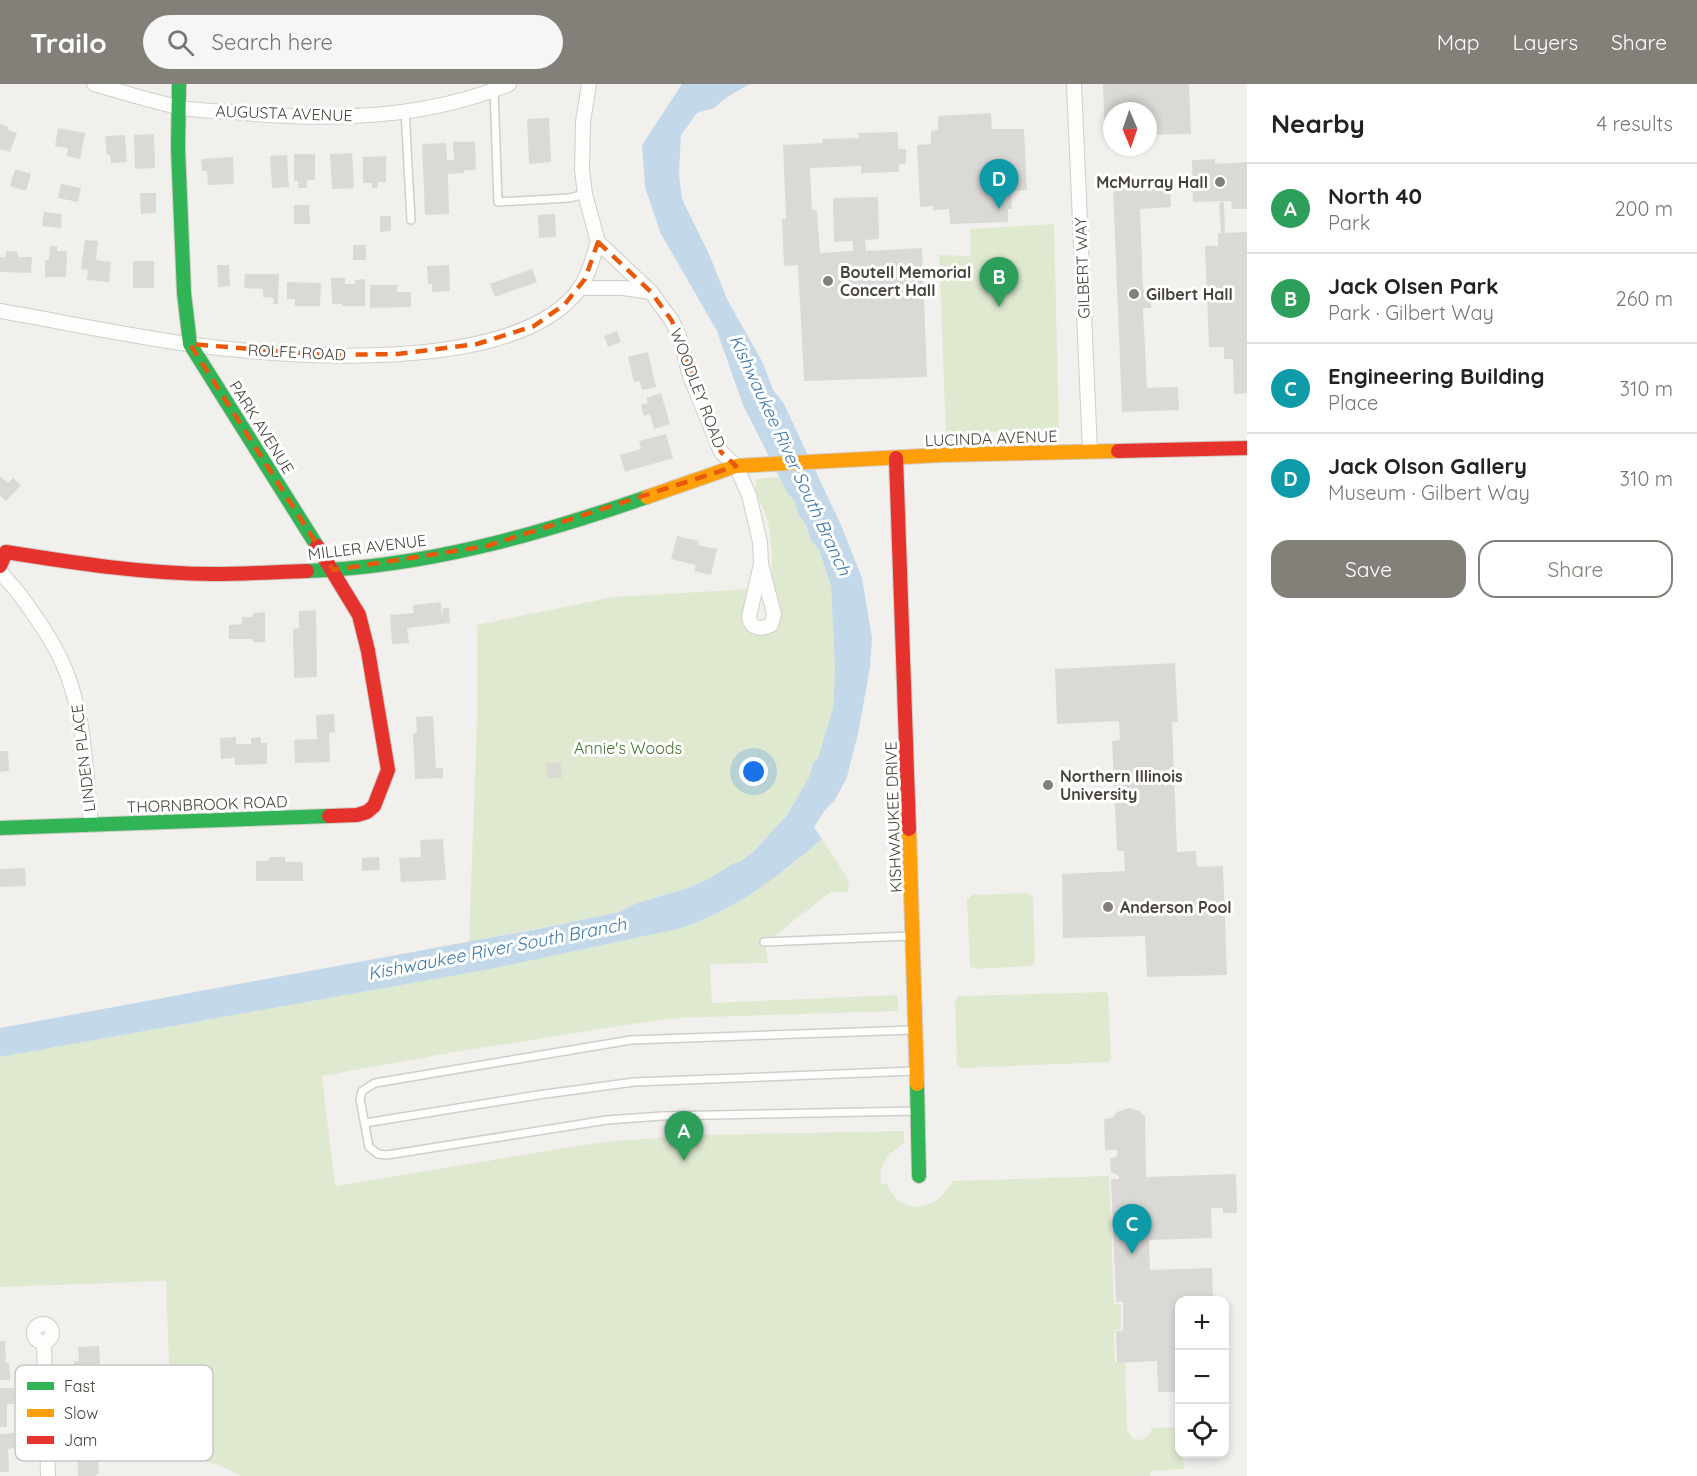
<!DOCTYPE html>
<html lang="en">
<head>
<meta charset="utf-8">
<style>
  :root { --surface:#fff; --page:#f6f6f6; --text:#222; --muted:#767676; --line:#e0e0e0; --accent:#837f79 }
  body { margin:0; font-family:Quicksand,sans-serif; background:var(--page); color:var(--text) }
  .controls { position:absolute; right:18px; bottom:18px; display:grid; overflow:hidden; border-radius:12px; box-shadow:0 3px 9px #0003 }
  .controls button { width:54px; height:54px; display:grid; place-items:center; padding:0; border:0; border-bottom:2px solid var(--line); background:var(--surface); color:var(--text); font:30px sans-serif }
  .compass { position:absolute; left:1103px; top:18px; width:54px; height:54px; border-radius:50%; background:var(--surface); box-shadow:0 3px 9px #0003; rotate:178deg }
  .you { position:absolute; left:754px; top:688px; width:21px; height:21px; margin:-15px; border:4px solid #fff; border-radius:50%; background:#1a73e8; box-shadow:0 0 0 9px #1a73e833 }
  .badge { display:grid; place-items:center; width:39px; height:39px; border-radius:50%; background:var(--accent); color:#fff; font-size:20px; font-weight:700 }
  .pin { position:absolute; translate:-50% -50px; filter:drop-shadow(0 2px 3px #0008) }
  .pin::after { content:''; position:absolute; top:32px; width:21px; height:18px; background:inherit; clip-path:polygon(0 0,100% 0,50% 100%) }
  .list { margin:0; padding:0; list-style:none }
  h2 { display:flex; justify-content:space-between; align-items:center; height:78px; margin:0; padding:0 24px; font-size:26px }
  h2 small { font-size:20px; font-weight:400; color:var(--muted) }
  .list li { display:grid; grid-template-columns:39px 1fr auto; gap:18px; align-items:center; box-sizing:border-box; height:90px; padding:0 24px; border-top:2px solid var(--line) }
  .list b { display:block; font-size:22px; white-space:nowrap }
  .list p { margin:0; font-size:20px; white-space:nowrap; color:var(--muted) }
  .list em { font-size:20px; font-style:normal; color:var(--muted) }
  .actions { display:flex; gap:12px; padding:18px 24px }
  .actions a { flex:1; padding:14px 0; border:2px solid var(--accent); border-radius:18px; text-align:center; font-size:21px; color:var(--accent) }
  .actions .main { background:var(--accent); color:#fff }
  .icon { flex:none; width:33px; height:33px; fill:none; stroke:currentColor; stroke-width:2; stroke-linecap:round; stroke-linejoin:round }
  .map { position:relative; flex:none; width:1247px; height:1392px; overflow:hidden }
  header { display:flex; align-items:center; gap:36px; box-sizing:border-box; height:84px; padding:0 30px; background:var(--accent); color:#fff }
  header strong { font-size:28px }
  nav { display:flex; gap:33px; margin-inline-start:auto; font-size:21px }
  .search { width:420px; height:54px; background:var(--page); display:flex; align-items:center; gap:15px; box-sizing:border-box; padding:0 21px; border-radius:33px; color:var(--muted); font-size:22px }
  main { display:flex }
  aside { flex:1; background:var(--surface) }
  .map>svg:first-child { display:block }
  .green { fill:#dfe9d0 }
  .water { fill:#c3d9ea }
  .building { fill:#dbd9d6 }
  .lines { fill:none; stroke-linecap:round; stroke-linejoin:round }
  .lane-casing { stroke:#d0ceca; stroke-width:10 }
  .street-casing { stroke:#d0ceca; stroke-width:16 }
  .fast-casing { stroke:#d0cdc5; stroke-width:16 }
  .slow-casing { stroke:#d0cdc5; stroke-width:16 }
  .jam-casing { stroke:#d0cdc5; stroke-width:16 }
  .lane { stroke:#fdfdfc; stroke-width:7 }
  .street { stroke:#fdfdfc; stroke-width:14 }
  .fast { stroke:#30b455; stroke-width:14 }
  .slow { stroke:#ff9f0a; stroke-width:14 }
  .jam { stroke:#e5322d; stroke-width:14 }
  .marked { fill:none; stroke:#e8590c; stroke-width:4.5; stroke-dasharray:12 8; stroke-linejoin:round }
  .poi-dot { fill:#837f79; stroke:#fff; stroke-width:2 }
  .labels { text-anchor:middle; stroke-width:6; stroke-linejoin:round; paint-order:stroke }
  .street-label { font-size:16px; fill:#47423a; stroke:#fff }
  .poi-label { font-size:16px; font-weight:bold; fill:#47423a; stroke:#fff; text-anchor:start }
  .park-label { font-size:16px; fill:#497432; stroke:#fff }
  .water-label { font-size:18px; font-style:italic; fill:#3d78a9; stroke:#fff }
  .key { fill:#fff; stroke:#c8c6c4; stroke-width:1.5 }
  .key-label { font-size:16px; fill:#47423a }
</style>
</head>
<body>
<header>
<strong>Trailo</strong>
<div class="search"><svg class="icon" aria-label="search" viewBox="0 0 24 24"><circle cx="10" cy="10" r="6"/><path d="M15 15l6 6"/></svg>Search here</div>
<nav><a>Map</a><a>Layers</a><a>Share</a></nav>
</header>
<main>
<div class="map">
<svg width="1247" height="1392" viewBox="0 0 1247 1392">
  <rect width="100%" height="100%" fill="#f2f0ed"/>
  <!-- green -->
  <g class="green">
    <path d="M1054 140 1059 346 946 349 939 171 971 172 970 145Z"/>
    <path d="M779 393 795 418 798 430 806 441 811 456 819 466 831 502 835 585 833 624 818 674 813 679 809 693 787 731 754 767 740 778 734 779 710 794 688 804 637 819 619 828 469 858 477 637V541L613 513 750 505C748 513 743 523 743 531 744 559 784 554 780 528 779 521 774 517 772 511 771 505 772 495 772 488 772 468 772 449 765 429 761 418 753 407 756 395Z"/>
    <path d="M822 755 849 797 848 808H831L765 859 768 879 710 880 712 919 897 911 899 927 677 934 645 938 455 968 322 992 335 1102 603 1058 696 1051 904 1047V1058C888 1073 879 1076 881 1100H887C901 1134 938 1127 952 1097L1109 1092 1114 1220H1121V1246H1114L1115 1279H1125L1127 1346 1133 1355 1141 1356 1150 1350 1152 1344 1179 1343 1180 1370H1194L1183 1372 1184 1385 1151 1387 1150 1392H241L221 1382 204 1377 181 1345 171 1338 166 1197 0 1203V973L489 885 650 851 787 785Z"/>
    <path d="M1027 809 1033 813 1035 878 1031 882 974 885 970 882 967 816 972 811Z"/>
    <path d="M1106 908 1108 911 1111 975 1108 978 962 984 957 981 955 917 958 912Z"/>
  </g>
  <!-- water -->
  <path class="water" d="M682 0H750L727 13 714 24 697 29 681 51 679 89 682 115 709 170 727 215 763 279 773 306 783 318 841 441 862 494 872 554 870 583 858 650 847 693 835 716 825 726 814 743 822 755C778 793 734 827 678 845L490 885 0 973V944L532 846 619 828 637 819 688 804 710 794 734 779 740 778 754 767 787 731 809 693 813 679 818 674 833 624 835 585 831 502 819 466 811 456 806 441 798 430 795 418 787 408 743 321 717 247 661 150 645 103 642 61Z"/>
  <!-- building -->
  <g class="building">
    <path d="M1103 0H1189L1191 50 1148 51V27H1112V52H1105Z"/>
    <path d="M991 29 992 45H1024L1027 106 1011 107 1012 125H1008V138L950 140 949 125 933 126V122L920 123 917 61 931 60V47L938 46V32Z"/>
    <path d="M549 34 551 78 529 80 527 35Z"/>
    <path d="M0 40 9 43 8 46 17 49 10 68 0 65Z"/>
    <path d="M58 44 85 49 80 75 67 72 68 64 55 62Z"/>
    <path d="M898 48V65H906V80H899V88L861 89V82L810 84 812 126H817L820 169 853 167V157L834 158 833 114 878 113 879 155 865 156 866 167 922 164 927 293 804 297 798 181 784 182 782 135H786L783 61 823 59 822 55 859 54 858 49Z"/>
    <path d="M154 50 155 84 135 85 134 51Z"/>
    <path d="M125 51 127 78 111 79 110 71H107L105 52Z"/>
    <path d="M453 58H475L476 86H464V89L448 90 449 130 425 131 422 60 446 59 447 76H454Z"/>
    <path d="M352 69 354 104 332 105 330 70Z"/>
    <path d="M294 70H315V96H307V104H298V97H294Z"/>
    <path d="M287 71 289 103 272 104 270 72Z"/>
    <path d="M386 72V98H378V104H372V99H363V73Z"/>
    <path d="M233 73 234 100 208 101 207 87H202L201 75Z"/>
    <path d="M1215 75V80L1247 78V125H1232L1231 117 1193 118 1192 76Z"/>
    <path d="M15 85 31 90 26 107 10 102Z"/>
    <path d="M61 100 81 104 78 118 58 114Z"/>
    <path d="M1170 100 1171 123 1140 125 1143 205 1151 204V224H1143L1147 304 1178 303 1179 326 1122 328 1113 103Z"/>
    <path d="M140 109H156V129L141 130Z"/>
    <path d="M1224 118 1225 149 1247 148V309L1234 310 1233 275H1224V263H1209L1205 162H1218V149H1221L1219 119Z"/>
    <path d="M294 121H309L310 140H294Z"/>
    <path d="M44 128 62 130 61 144 42 142Z"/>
    <path d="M555 130 556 153 539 154 538 131Z"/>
    <path d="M380 132H391V147L380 148Z"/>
    <path d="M85 156 98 157 96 176 111 178 109 198 87 196 88 186 81 185Z"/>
    <rect x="353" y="161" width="13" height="15"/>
    <path d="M50 162H57V167H67L66 193H45V176H49Z"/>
    <path d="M6 167 18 168V173H32L31 189 0 188V173H6Z"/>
    <rect x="133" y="177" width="21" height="27"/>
    <path d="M217 181H229L230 202 218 203Z"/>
    <path d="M449 181 450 207 432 208V200H428L427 182Z"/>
    <path d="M532 185 537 198 495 213 490 200Z"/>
    <path d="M245 190H279L278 220H273L274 214 263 213V205L244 204Z"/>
    <path d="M331 194H345V200H355V196L365 195V222H342V220H332Z"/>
    <path d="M287 198 321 199 320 222H295V215H287Z"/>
    <path d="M370 201H397V208H411V223L370 224Z"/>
    <path d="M617 247 621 258 608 263 604 252Z"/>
    <path d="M648 268 656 303 642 306 640 297 634 298 628 273Z"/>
    <path d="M661 309 670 340 654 345 650 330 644 332 641 321 648 319 646 314Z"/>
    <path d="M666 350 673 374 625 388 620 371 641 365 639 357Z"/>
    <path d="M0 392 8 399 13 394 21 401 6 417 0 412Z"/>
    <path d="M677 452 699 457 698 461 717 465 711 491 694 487 696 481 671 475Z"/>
    <path d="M441 518 442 534 443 524H449L450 539 407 544 409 559 392 560 390 531 414 529 413 521Z"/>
    <path d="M316 526 317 593 294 594 293 545 299 544V527Z"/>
    <path d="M265 528V558H253V555H229V541L242 540V533H253V529Z"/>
    <path d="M1175 579 1178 638H1172L1177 768 1196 767 1197 783 1223 782 1227 891 1147 893 1145 852 1063 854 1062 790 1125 787 1124 767H1117L1112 657 1120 656 1119 637 1057 640 1055 585Z"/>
    <path d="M334 630 335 648 329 649 330 678 295 679 294 656 317 655 316 631Z"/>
    <path d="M433 632 436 684H443V694L415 695 413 649H417L416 633Z"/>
    <path d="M236 653V660H251V654L261 653V659H267V680L235 681V674L221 675 220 654Z"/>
    <path d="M0 667H8L9 687 0 688Z"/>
    <path d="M546 679H561L562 694H547Z"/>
    <path d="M443 755 446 796 401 798 399 774 421 773 420 756Z"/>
    <path d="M269 773H285V778H303V797H256V777H269Z"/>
    <path d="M379 773 380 786 362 787V774Z"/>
    <path d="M25 784 26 802 0 803V785Z"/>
    <path d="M1129 1024 1139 1027 1145 1032 1146 1093 1236 1090 1237 1129H1223V1124H1211L1212 1154 1149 1156 1150 1186 1212 1184 1213 1216H1180V1308H1158L1157 1277 1117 1279 1116 1247H1123V1218H1116L1111 1095H1119V1092L1111 1088 1110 1075 1117 1072V1066H1105L1104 1035 1112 1034 1117 1028Z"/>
    <path d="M0 1257H5L6 1279H9L10 1296H0Z"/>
    <path d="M99 1262 101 1295 75 1296 74 1277H79L78 1263Z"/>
    <path d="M0 1304H15V1320H7V1343H0Z"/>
    <path d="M14 1349 15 1364 8 1365 9 1388H0V1350Z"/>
    <path d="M97 1364 99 1390H96V1392H78L77 1366Z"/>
  </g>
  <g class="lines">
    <!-- lane casing -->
    <g class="lane-casing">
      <g id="lane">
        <path d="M494 6 498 118 569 114 585 110"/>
        <path d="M405 26 411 136"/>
        <path d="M764 858 911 852"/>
        <path d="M913 946 631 956 375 999 362 1007 360 1015 369 1063 378 1070 387 1071 607 1036 662 1032 917 1027"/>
        <path d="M365 1039 538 1011 634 998 915 987"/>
      </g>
    </g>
    <!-- street casing -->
    <g class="street-casing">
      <g id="street">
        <path d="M94 0C122 8 150 17 178 23 196 27 215 27 233 28 324 37 423 36 509 0"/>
        <path d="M589 0 583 38 582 85 585 110 598 158 651 208 672 237 679 252 690 292 721 368 736 382 749 411 760 458 761 480 774 530 771 541C761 546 751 545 749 533L761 480"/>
        <path d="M1074 0 1090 367"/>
        <path d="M579 204H623L651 208"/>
        <path d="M0 227C63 238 125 251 188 260 284 274 517 292 580 204 589 191 593 173 598 158"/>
        <path d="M0 486C5 496 11 499 17 507 29 523 41 540 51 557 85 613 85 678 91 741"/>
        <circle cx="43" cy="1249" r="9"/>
        <path d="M44 1259 48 1392"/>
      </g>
    </g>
    <!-- fast casing -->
    <g class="fast-casing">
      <g id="fast">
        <path d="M179 0 178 64 184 209 190 260 317 462"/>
        <path d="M307 487C424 483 537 451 647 413"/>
        <path d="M0 744 329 732"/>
        <path d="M917 1000 919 1092"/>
      </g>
    </g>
    <!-- slow casing -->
    <g class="slow-casing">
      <g id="slow">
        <path d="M647 413 736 382 941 371 1118 367"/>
        <path d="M909 745 917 1000"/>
      </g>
    </g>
    <!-- jam casing -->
    <g class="jam-casing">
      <g id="jam">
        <path d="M1118 367 1247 364"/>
        <path d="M896 374 909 745"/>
        <path d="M317 462 359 531 368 567 388 686 374 722 367 728 357 731 329 732"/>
        <path d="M0 482 6 468C75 479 145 490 215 490 246 490 276 488 307 487"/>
      </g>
    </g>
    <!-- lane -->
    <use href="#lane" class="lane"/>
    <!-- street -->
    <use href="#street" class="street"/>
    <!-- fast -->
    <use href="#fast" class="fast"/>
    <!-- slow -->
    <use href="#slow" class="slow"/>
    <!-- jam -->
    <use href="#jam" class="jam"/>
  </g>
  <!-- marked area -->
  <path class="marked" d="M598 158 651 208 672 237 721 368 736 382 487 462 333 486 190 260 325 271 398 270 477 260 534 242 565 220 585 195Z"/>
  <!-- markers -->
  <g class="poi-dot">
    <circle cx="1220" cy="98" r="6"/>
    <circle cx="828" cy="197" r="6"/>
    <circle cx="1134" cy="210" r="6"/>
    <circle cx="1048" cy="701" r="6"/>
    <circle cx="1108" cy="823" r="6"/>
  </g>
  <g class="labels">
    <!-- street labels -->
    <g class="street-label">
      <text transform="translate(284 29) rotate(2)" y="6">AUGUSTA AVENUE</text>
      <text transform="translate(1082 184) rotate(-92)" y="6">GILBERT WAY</text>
      <text transform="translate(297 268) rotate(3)" y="6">ROLFE ROAD</text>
      <text transform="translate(698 304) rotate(69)" y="6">WOODLEY ROAD</text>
      <text transform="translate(262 343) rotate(58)" y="6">PARK AVENUE</text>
      <text transform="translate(991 354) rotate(-2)" y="6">LUCINDA AVENUE</text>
      <text transform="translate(367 463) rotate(-7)" y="6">MILLER AVENUE</text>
      <text transform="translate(83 674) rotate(-97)" y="6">LINDEN PLACE</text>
      <text transform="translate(207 720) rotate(-2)" y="6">THORNBROOK ROAD</text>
      <text transform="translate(893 733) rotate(-92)" y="6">KISHWAUKEE DRIVE</text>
    </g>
    <!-- poi labels -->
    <g class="poi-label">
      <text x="1208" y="104" text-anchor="end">McMurray Hall</text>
      <text x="840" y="194">Boutell Memorial<tspan x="840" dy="18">Concert Hall</tspan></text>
      <text x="1146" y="216">Gilbert Hall</text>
      <text x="1060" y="698">Northern Illinois<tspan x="1060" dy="18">University</tspan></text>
      <text x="1120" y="829">Anderson Pool</text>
    </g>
    <!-- park labels -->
    <g class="park-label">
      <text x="628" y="670">Annie's Woods</text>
    </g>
    <!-- water labels -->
    <g class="water-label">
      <text transform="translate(790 371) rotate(65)" y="6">Kishwaukee River South Branch</text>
      <text transform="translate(497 865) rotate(-11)" y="6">Kishwaukee River South Branch</text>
    </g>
  </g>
  <!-- legend -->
  <rect x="15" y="1281" width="198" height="96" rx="9" class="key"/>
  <rect x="27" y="1298" width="27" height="8" fill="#30b455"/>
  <rect x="27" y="1325" width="27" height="8" fill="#ff9f0a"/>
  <rect x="27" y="1352" width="27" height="8" fill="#e5322d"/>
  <g class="key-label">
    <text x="64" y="1308">Fast</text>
    <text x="64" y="1335">Slow</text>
    <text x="64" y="1362">Jam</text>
  </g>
</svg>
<div class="controls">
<button>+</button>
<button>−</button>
<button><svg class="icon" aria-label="locate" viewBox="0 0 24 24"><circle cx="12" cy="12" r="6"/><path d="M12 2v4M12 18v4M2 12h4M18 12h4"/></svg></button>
</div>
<svg class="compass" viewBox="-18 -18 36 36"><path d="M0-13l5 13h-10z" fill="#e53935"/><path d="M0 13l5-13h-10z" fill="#767676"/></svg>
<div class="you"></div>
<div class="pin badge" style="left:684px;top:1077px;background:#2e9e5b">A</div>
<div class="pin badge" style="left:999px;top:223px;background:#2e9e5b">B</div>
<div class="pin badge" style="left:1132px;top:1170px;background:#0f9aa8">C</div>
<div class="pin badge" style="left:999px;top:125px;background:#0f9aa8">D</div>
</div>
<aside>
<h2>Nearby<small>4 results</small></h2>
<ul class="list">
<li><span class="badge" style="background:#2e9e5b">A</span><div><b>North 40</b><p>Park</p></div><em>200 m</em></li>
<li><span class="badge" style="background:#2e9e5b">B</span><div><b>Jack Olsen Park</b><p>Park · Gilbert Way</p></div><em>260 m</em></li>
<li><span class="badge" style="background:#0f9aa8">C</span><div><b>Engineering Building</b><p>Place</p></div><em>310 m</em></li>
<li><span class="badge" style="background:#0f9aa8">D</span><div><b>Jack Olson Gallery</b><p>Museum · Gilbert Way</p></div><em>310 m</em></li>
</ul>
<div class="actions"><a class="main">Save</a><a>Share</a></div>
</aside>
</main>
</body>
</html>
